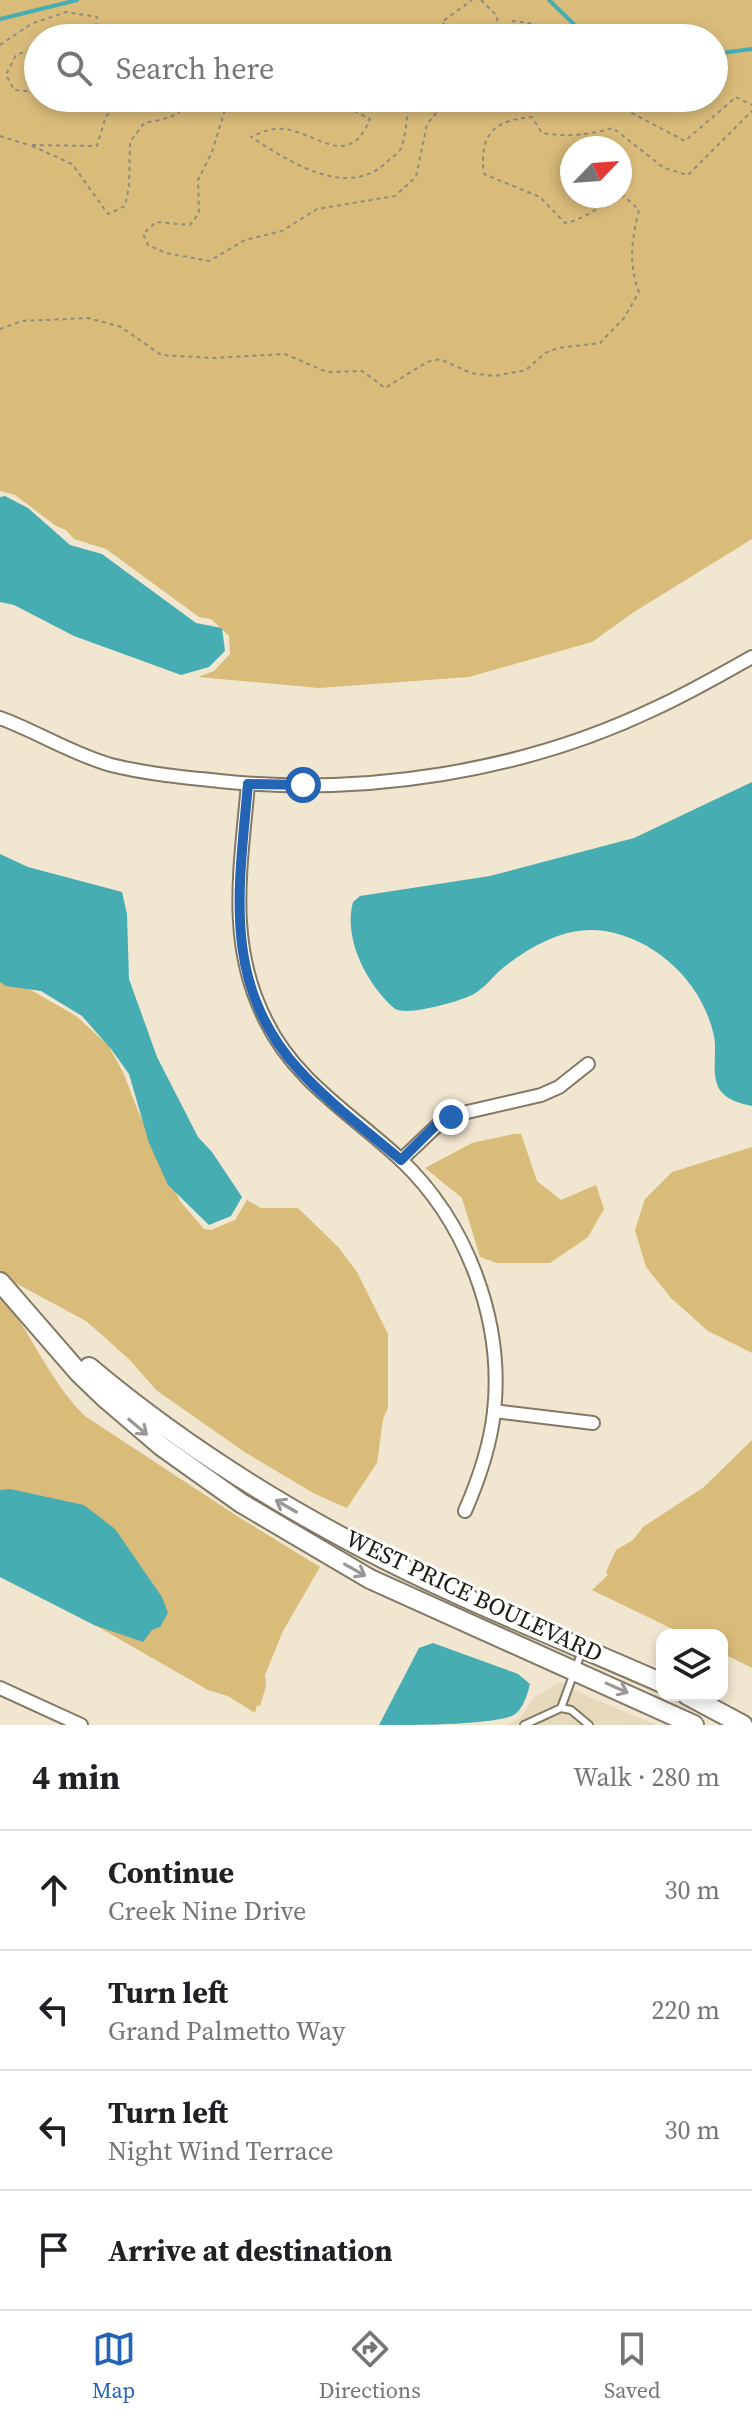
<!DOCTYPE html>
<html lang="en">
<head>
<meta charset="utf-8">
<style>
  :root { --surface:#fff; --page:#f6f6f6; --text:#202124; --muted:#757577; --line:#e0e0e0; --accent:#2464b5 }
  body { margin:0; font-family:"Source Serif 4",serif; background:var(--page); color:var(--text) }
  .controls { position:absolute; right:24px; bottom:24px; display:grid; overflow:hidden; border-radius:16px; box-shadow:0 4px 12px #0003 }
  .controls button { width:72px; height:72px; display:grid; place-items:center; padding:0; border:0; border-bottom:2px solid var(--line); background:var(--surface); color:var(--text); font:40px sans-serif }
  .compass { position:absolute; left:560px; top:136px; width:72px; height:72px; border-radius:50%; background:var(--surface); box-shadow:0 4px 12px #0003; rotate:65deg }
  .stop { position:absolute; width:24px; height:24px; margin:-18px; border:6px solid #2464b5; border-radius:50%; background:#fff }
  .stop.end { background:#2464b5; border-color:#fff; box-shadow:0 2px 8px #0008 }
  .list { margin:0; padding:0; list-style:none }
  h2 { display:flex; justify-content:space-between; align-items:center; height:104px; margin:0; padding:0 32px; font-size:34px }
  h2 small { font-size:26px; font-weight:400; color:var(--muted) }
  .list li { display:grid; grid-template-columns:52px 1fr auto; gap:24px; align-items:center; box-sizing:border-box; height:120px; padding:0 32px; border-top:2px solid var(--line) }
  .list b { display:block; font-size:30px; white-space:nowrap }
  .list p { margin:0; font-size:26px; white-space:nowrap; color:var(--muted) }
  .list em { font-size:26px; font-style:normal; color:var(--muted) }
  .icon { flex:none; width:44px; height:44px; fill:none; stroke:currentColor; stroke-width:2; stroke-linecap:round; stroke-linejoin:round }
  .map { position:relative; flex:none; width:752px; height:1725px; overflow:hidden }
  .search { position:absolute; background:var(--surface); box-shadow:0 4px 12px #0003; left:24px; right:24px; top:24px; height:88px; display:flex; align-items:center; gap:20px; box-sizing:border-box; padding:0 28px; border-radius:44px; color:var(--muted); font-size:30px }
  .sheet { height:584px; background:var(--surface) }
  nav { display:flex; justify-content:space-around; align-items:center; box-sizing:border-box; height:112px; border-top:2px solid var(--line); background:var(--surface); font-size:22px; color:var(--muted) }
  nav a { display:grid; justify-items:center; gap:4px }
  nav .on { color:var(--accent) }
  .map>svg:first-child { display:block }
  .built { fill:#e7d9bc }
  .green { fill:#d9bb7a; fill-rule:evenodd }
  .water { fill:#46adb3 }
  .lines { fill:none; stroke-linecap:round; stroke-linejoin:round }
  .stream { stroke:#46adb3; stroke-width:4 }
  .lane-casing { stroke:#827965; stroke-width:10 }
  .street-casing { stroke:#827965; stroke-width:16 }
  .secondary-casing { stroke:#827965; stroke-width:22 }
  .path { stroke:#928b7b; stroke-width:2; stroke-dasharray:4 4; stroke-linecap:butt }
  .lane { stroke:#fff; stroke-width:6 }
  .street { stroke:#fff; stroke-width:12 }
  .secondary { stroke:#fff; stroke-width:18 }
  .oneway { stroke:#9a9895 }
  .route { stroke:#2464b5; stroke-width:10 }
  .labels { text-anchor:middle; stroke-width:6; stroke-linejoin:round; paint-order:stroke }
  .street-label { font-size:24px; fill:#1e1b13; stroke:#fff }
</style>
</head>
<body>
<div class="map">
<svg width="752" height="1725" viewBox="0 0 752 1725">
  <rect width="100%" height="100%" fill="#f1e6d0"/>
  <!-- built -->
  <path class="built" d="M561 1682 589 1697 657 1725H507L520 1718 534 1697Z"/>
  <!-- green -->
  <g class="green">
    <path d="M0 0H752V539L634 612 592 642 469 677 319 688 198 677 214 671 230 654 229 636 211 619 199 617 106 549 74 539 66 530 56 526 15 495 0 491ZM38 38H714V98H38ZM572 148H620V196H572Z"/>
    <path d="M0 977 22 985 76 1016 108 1045 123 1072 138 1111 180 1201 204 1229 211 1230 235 1220 247 1200 261 1208H298L339 1248 357 1272 388 1334V1408L383 1419 377 1463 347 1508 315 1494 246 1453 156 1390 130 1360 86 1321 8 1279 0 1270Z"/>
    <path d="M514 1134H521L537 1181 561 1200 596 1185 604 1209 588 1237 550 1263H497L480 1257 462 1198 425 1168 472 1143Z"/>
    <path d="M752 1147V1353L708 1331 671 1298 646 1267 635 1230 645 1199 672 1172Z"/>
    <path d="M0 1294C32 1333 49 1381 85 1416L240 1518 320 1567 283 1631 265 1675 266 1686 260 1706 257 1705 255 1713 228 1696 208 1690 72 1612 0 1577Z"/>
    <path d="M752 1440V1668L722 1653V1635H685L592 1590 608 1575 606 1572 616 1550 633 1540 643 1527 704 1487Z"/>
  </g>
  <!-- water -->
  <g class="water">
    <path d="M5 496 28 508 70 545 102 554 196 623 222 628 225 651 209 667 181 675 74 636 14 605 0 602V497Z"/>
    <path d="M752 782V1106C739 1103 722 1099 717 1084 712 1070 717 1051 714 1036 703 984 658 940 605 931 568 925 532 945 504 967 493 976 484 989 472 995 458 1002 408 1016 395 1009 367 985 343 939 353 902L360 896 490 876 634 838Z"/>
    <path d="M0 854 28 867 122 892 127 914 129 979 157 1057 198 1137 212 1152 242 1197 231 1216 209 1225 168 1185 149 1143 129 1074 111 1049 82 1016 41 991 6 986 0 982Z"/>
    <path d="M10 1489 84 1505 115 1529 162 1597 168 1613 160 1627 152 1630 143 1642 94 1625 0 1577V1490Z"/>
    <path d="M433 1643 518 1674 530 1684C527 1696 523 1710 512 1716 485 1725 413 1725 379 1725L419 1648Z"/>
  </g>
  <g class="lines">
    <!-- stream -->
    <g class="stream">
      <path d="M549 0 588 38"/>
      <path d="M0 19 77 0"/>
      <path d="M714 54 752 49"/>
    </g>
    <!-- lane casing -->
    <g class="lane-casing">
      <g id="lane">
        <path d="M561 1708 571 1710 589 1725"/>
        <path d="M524 1725 561 1708 582 1651"/>
      </g>
    </g>
    <!-- street casing -->
    <g class="street-casing">
      <g id="street">
        <path d="M0 718C38 732 72 754 111 765 147 774 183 777 219 781 366 796 523 772 656 708 689 693 720 675 752 657"/>
        <path d="M248 784C241 867 226 943 266 1021 295 1081 353 1115 400 1159 467 1222 504 1321 494 1412 490 1447 479 1479 465 1511"/>
        <path d="M401 1160 442 1121 463 1113 541 1095 559 1087 588 1064"/>
        <path d="M494 1411 593 1423"/>
        <path d="M0 1688 81 1725"/>
      </g>
    </g>
    <!-- secondary casing -->
    <g class="secondary-casing">
      <g id="secondary">
        <path d="M0 1282 79 1373 106 1399 161 1446 241 1503 370 1579 694 1725"/>
        <path d="M89 1367C171 1436 262 1495 357 1545 455 1597 560 1638 662 1683"/>
        <path d="M687 1695 743 1725"/>
      </g>
    </g>
    <!-- path -->
    <g class="path">
      <path d="M481 0 497 16 498 38"/>
      <path d="M364 38 381 26 406 31 419 38"/>
      <path d="M456 38 442 22 472 0"/>
      <path d="M510 38 513 21 536 24V38"/>
      <path d="M0 45 31 24 66 12 97 17 95 32 67 38"/>
      <path d="M38 47 16 55 6 75 14 90 38 92"/>
      <path d="M127 98 106 116 97 146 30 145 72 164 108 214 125 206 129 186 130 142 144 123C163 119 182 118 189 98"/>
      <path d="M243 98 227 103 212 152 198 180 199 213 190 225 156 222 143 234 148 245 166 253 209 261 245 240 282 231 317 209 395 196 416 177 427 124 449 98"/>
      <path d="M308 98 355 111 370 119C347 175 313 126 276 129 268 129 258 134 251 137 289 161 347 201 388 161 392 157 399 153 401 148 407 133 406 114 411 98"/>
      <path d="M603 98 685 141 736 97 752 105"/>
      <path d="M0 136 29 145"/>
      <path d="M0 329 22 321 88 318 121 327 161 355 212 358 285 354 327 372 362 371 385 388 427 362 440 359 471 373 495 376 526 370 545 353 558 348 600 343 624 318 639 292C628 263 632 239 639 210L624 196C602 202 588 219 565 223L540 197 484 174C479 135 493 120 532 117L542 133C567 137 589 135 613 128L664 168 688 175 752 111"/>
    </g>
    <!-- lane -->
    <use href="#lane" class="lane"/>
    <!-- street -->
    <use href="#street" class="street"/>
    <!-- secondary -->
    <use href="#secondary" class="secondary"/>
  </g>
  <!-- one-way arrows -->
  <defs><path id="oneway-shaft" d="M-6 0H5M1.5-3L5.5 0L1.5 3" fill="none" stroke-width="1.6" stroke-linecap="round" stroke-linejoin="round" transform="scale(2)"/></defs>
  <g class="oneway">
    <use href="#oneway-shaft" transform="translate(138 1427) rotate(40)"/>
    <use href="#oneway-shaft" transform="translate(286 1506) rotate(-150)"/>
    <use href="#oneway-shaft" transform="translate(355 1570) rotate(29)"/>
    <use href="#oneway-shaft" transform="translate(617 1688) rotate(24)"/>
  </g>
  <g class="lines">
    <!-- route -->
    <path class="route" d="M303 785 248 784C239 888 221 985 299 1070 329 1103 367 1131 401 1160L435 1126 451 1117"/>
  </g>
  <g class="labels">
    <!-- street labels -->
    <g class="street-label">
      <text transform="translate(474 1596) rotate(25)" y="8">WEST PRICE BOULEVARD</text>
    </g>
  </g>
</svg>
<div class="controls">
<button><svg class="icon" aria-label="layers" viewBox="0 0 24 24"><path d="M12 4l9 5-9 5-9-5zM3 14l9 5 9-5"/></svg></button>
</div>
<svg class="compass" viewBox="-18 -18 36 36"><path d="M0-13l5 13h-10z" fill="#e53935"/><path d="M0 13l5-13h-10z" fill="#757577"/></svg>
<div class="stop" style="left:303px;top:785px"></div>
<div class="stop end" style="left:451px;top:1117px"></div>
<div class="search"><svg class="icon" aria-label="search" viewBox="0 0 24 24"><circle cx="10" cy="10" r="6"/><path d="M15 15l6 6"/></svg>Search here</div>
</div>
<section class="sheet">
<h2>4 min<small>Walk · 280 m</small></h2>
<ul class="list">
<li><svg class="icon" aria-label="ahead" viewBox="0 0 24 24"><path d="M12 20V5M6 11l6-6 6 6"/></svg><div><b>Continue</b><p>Creek Nine Drive</p></div><em>30 m</em></li>
<li><svg class="icon" aria-label="left" viewBox="0 0 24 24"><path d="M17 20v-9H6M10 6l-5 5 5 5"/></svg><div><b>Turn left</b><p>Grand Palmetto Way</p></div><em>220 m</em></li>
<li><svg class="icon" aria-label="left" viewBox="0 0 24 24"><path d="M17 20v-9H6M10 6l-5 5 5 5"/></svg><div><b>Turn left</b><p>Night Wind Terrace</p></div><em>30 m</em></li>
<li><svg class="icon" aria-label="arrive" viewBox="0 0 24 24"><path d="M6 21V4h12l-3 4 3 4H6"/></svg><div><b>Arrive at destination</b></div></li>
</ul>
</section>
<nav>
<a class="on"><svg class="icon" aria-label="map" viewBox="0 0 24 24"><path d="M3 6l6-2 6 2 6-2v14l-6 2-6-2-6 2zM9 4v14M15 6v14"/></svg>Map</a>
<a><svg class="icon" aria-label="directions" viewBox="0 0 24 24"><path d="M12 3l9 9-9 9-9-9zM9 14v-3h6M13 9l2 2-2 2"/></svg>Directions</a>
<a><svg class="icon" aria-label="saved" viewBox="0 0 24 24"><path d="M7 4h10v16l-5-4-5 4z"/></svg>Saved</a>
</nav>
</body>
</html>
